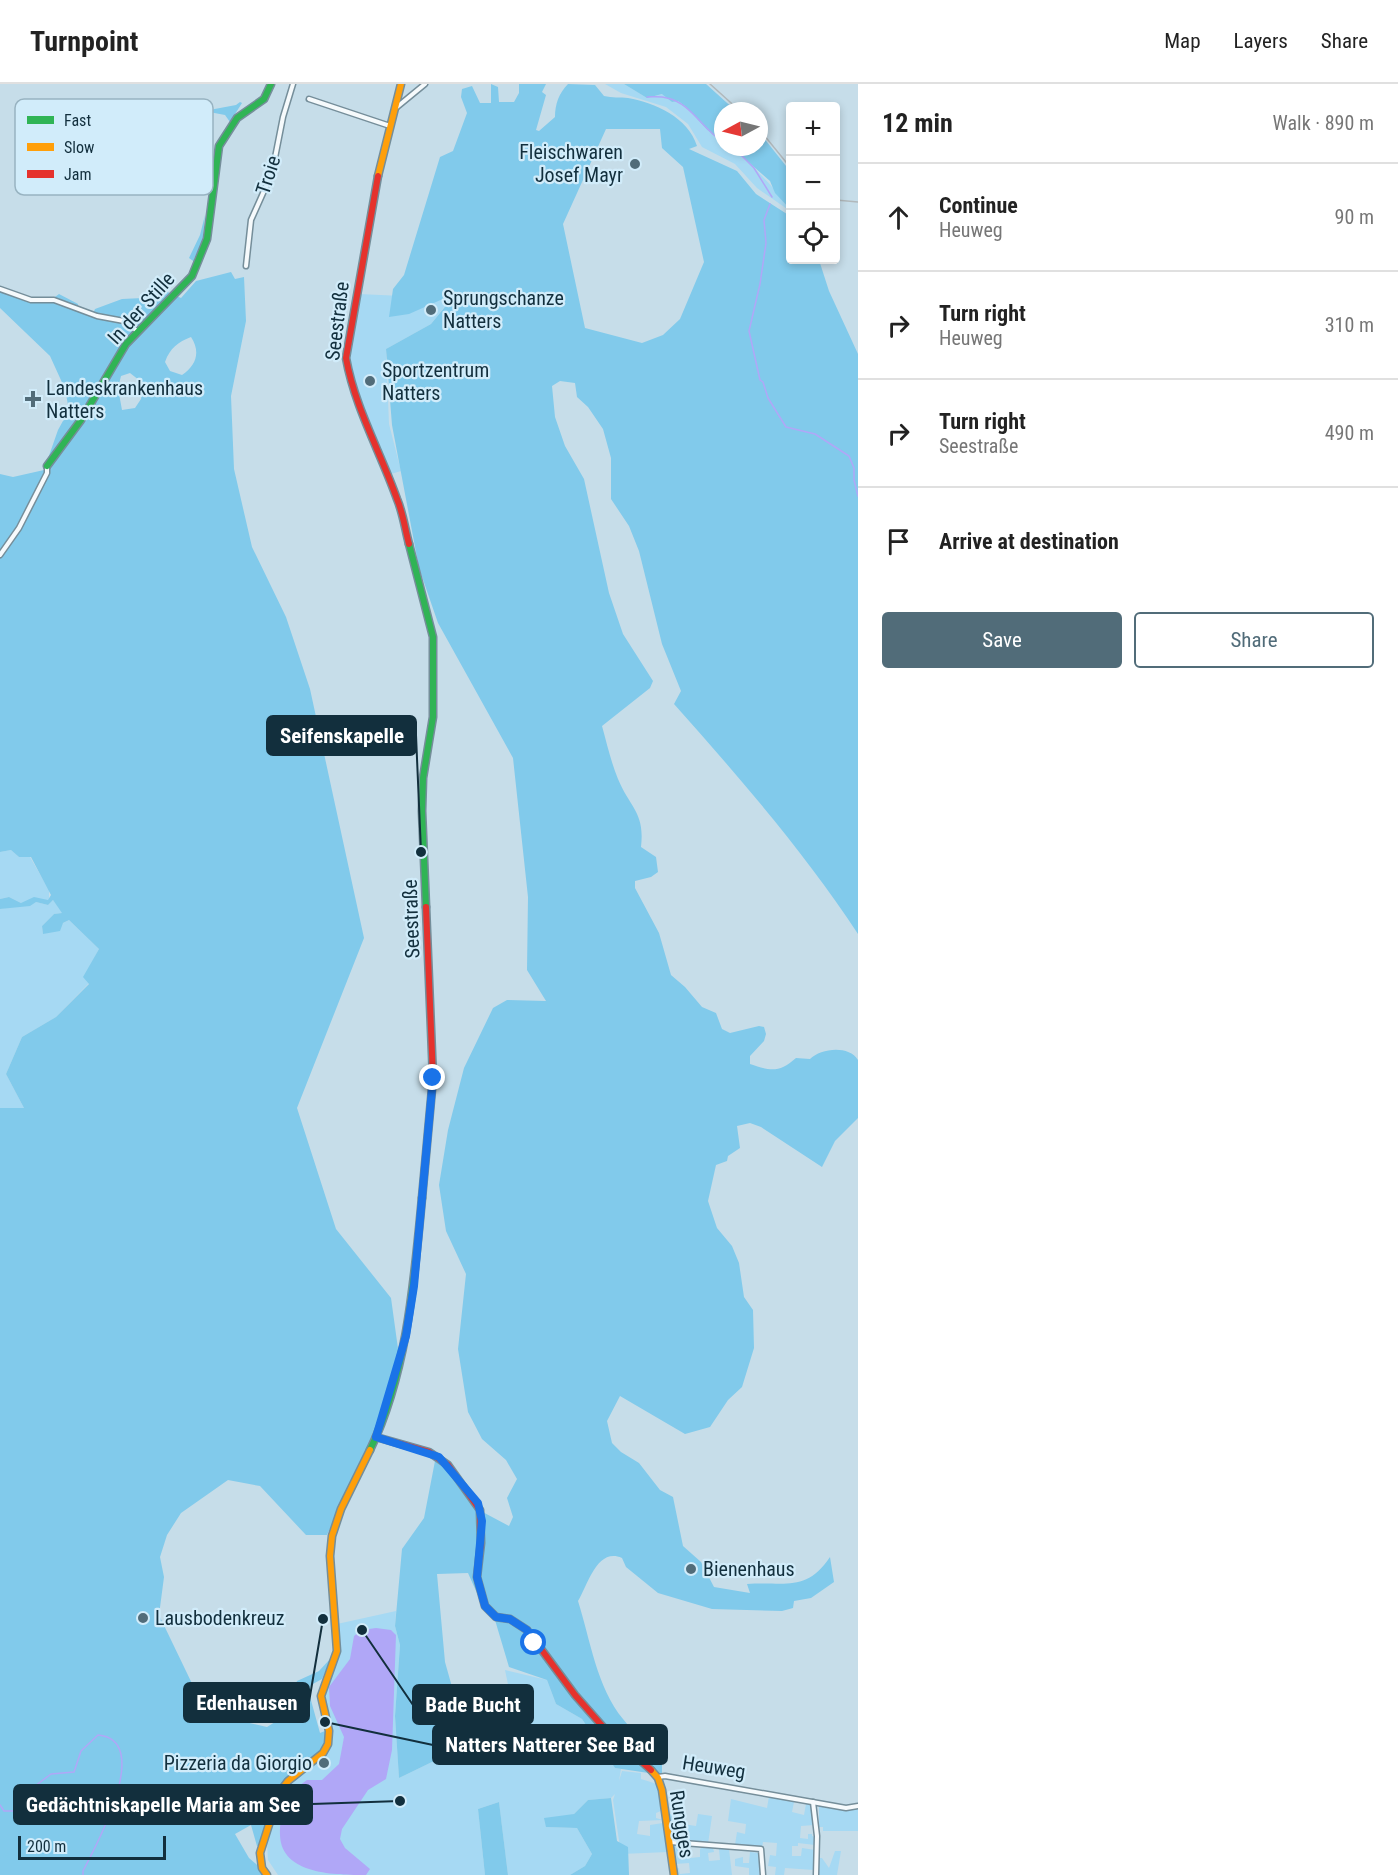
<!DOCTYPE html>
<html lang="en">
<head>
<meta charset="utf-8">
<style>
  :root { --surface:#fff; --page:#f2f2f2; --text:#222; --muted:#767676; --line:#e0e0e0; --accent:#516c79 }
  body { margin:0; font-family:"Roboto Condensed",sans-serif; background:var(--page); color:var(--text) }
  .controls { position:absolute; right:18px; top:18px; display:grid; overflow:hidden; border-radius:6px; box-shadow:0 3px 9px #0003 }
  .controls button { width:54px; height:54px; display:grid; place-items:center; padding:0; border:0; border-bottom:2px solid var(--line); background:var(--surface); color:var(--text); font:30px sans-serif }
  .compass { position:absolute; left:714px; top:18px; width:54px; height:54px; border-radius:50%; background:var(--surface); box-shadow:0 3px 9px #0003; rotate:263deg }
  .scale { position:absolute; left:18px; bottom:15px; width:148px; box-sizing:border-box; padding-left:6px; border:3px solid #122f3d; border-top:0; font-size:16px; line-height:21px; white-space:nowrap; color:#122f3d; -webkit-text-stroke:4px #d1ecfa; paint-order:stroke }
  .stop { position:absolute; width:18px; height:18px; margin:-14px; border:4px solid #1a73e8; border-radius:50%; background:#fff }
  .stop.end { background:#1a73e8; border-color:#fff; box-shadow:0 2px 6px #0008 }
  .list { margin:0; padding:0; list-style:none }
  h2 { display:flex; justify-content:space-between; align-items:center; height:78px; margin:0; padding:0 24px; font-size:26px }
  h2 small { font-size:20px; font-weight:400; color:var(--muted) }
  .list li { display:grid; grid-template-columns:39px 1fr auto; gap:18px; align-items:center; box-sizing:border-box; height:108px; padding:0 24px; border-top:2px solid var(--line) }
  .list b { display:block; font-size:22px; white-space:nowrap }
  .list p { margin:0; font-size:20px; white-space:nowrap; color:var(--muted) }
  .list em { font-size:20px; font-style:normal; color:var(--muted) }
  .actions { display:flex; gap:12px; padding:18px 24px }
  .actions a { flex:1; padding:14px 0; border:2px solid var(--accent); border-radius:6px; text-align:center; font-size:21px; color:var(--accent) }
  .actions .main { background:var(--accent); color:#fff }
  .icon { flex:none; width:33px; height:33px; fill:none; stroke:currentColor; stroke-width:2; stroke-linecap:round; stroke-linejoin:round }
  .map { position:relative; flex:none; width:858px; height:1791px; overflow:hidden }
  header { display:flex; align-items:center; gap:36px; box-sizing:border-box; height:84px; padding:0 30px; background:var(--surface); border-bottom:2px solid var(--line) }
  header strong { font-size:28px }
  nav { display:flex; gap:33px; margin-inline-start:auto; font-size:21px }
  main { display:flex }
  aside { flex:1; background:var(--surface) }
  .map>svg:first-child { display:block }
  .green { fill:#a6d9f3 }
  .forest { fill:#81caeb; fill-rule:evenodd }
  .water { fill:#b0a7f7 }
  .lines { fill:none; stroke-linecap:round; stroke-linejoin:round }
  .stream { stroke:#b0a7f7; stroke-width:1.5 }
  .street-casing { stroke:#758e9a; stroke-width:7 }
  .fast-casing { stroke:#758e9a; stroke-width:9 }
  .slow-casing { stroke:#758e9a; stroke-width:9 }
  .jam-casing { stroke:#758e9a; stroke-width:9 }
  .street { stroke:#f6fafc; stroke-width:4 }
  .fast { stroke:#30b455; stroke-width:6 }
  .slow { stroke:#ff9f0a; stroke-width:6 }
  .jam { stroke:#e5322d; stroke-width:6 }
  .tram { stroke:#b1b8bb; stroke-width:1.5 }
  .route { stroke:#1a73e8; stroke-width:8 }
  .poi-dot { fill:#516c79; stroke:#d1ecfa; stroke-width:2 }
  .labels { text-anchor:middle; stroke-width:4.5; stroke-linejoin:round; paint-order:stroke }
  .poi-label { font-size:20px; fill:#122f3d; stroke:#d1ecfa; text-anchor:start }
  .street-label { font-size:20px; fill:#122f3d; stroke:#d1ecfa }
  .key { fill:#d1ecfa; stroke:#98b3c1; stroke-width:1.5 }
  .key-label { font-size:16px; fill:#122f3d }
  .leader { fill:none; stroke:#122f3d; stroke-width:2 }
  .callout-dot { fill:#122f3d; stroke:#d1ecfa; stroke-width:2 }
  .callout { fill:#122f3d; stroke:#122f3d; stroke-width:2 }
  .callout-label { font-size:21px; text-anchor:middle; font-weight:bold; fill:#fff }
</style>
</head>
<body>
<header>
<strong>Turnpoint</strong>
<nav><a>Map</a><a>Layers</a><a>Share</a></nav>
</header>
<main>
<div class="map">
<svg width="858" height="1791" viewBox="0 0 858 1791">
  <rect width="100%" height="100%" fill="#c6dde9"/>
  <!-- green -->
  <g class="green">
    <path d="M605 0H624L647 14 663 10 672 18 678 16C696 27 703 48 723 56V63H731C753 83 775 102 790 127L757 104 735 80 702 63 688 40 666 23 621 9Z"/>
    <path d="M359 210 445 214 448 218 431 240 386 265 389 340 401 387 391 390C376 359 348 305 349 271 350 251 356 230 359 210Z"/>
    <path d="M11 766 19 773H30L49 806V817L21 819 9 813 0 815V768Z"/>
    <path d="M53 816 63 829 54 830 42 842 43 850 69 836 99 865 84 893 89 899 56 933 22 953 6 990 24 1024H0V825L36 818 48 821Z"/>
    <path d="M396 1527 395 1542 400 1561 395 1632 399 1694 432 1678 472 1674 457 1622 510 1610 505 1586 547 1596 556 1620 582 1635 615 1684 621 1685 619 1697 622 1687 641 1689V1695L657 1700 663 1726 656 1729V1734L663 1736 639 1737 637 1750 650 1752V1741L663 1739 668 1768 621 1770 613 1716 615 1710 611 1714 588 1716 574 1730 546 1743 577 1744 592 1770 585 1782 570 1791H508L499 1718 478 1725 485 1791H278L268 1776 267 1759 282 1708 331 1656 324 1631V1602L338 1577 337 1540Z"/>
    <path d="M769 1712 792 1716 794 1718 792 1728 804 1731 806 1720H812L814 1741 801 1742 800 1754 808 1755V1750H812V1752L816 1753 815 1761 798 1759V1762H792V1772H801L802 1764 815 1766 814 1786 785 1784 784 1791H775L776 1783 768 1782 770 1771 776 1772 777 1759 763 1758 762 1764 735 1761 737 1748 745 1750 746 1740 728 1737 731 1715 767 1724Z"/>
    <path d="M819 1722 848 1726 858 1724V1747H823V1743H819Z"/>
    <path d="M668 1730H672L676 1739 696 1742 698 1730 712 1732 708 1760 671 1757 669 1747 673 1743 669 1744Z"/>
    <path d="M672 1760 689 1764 690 1774 700 1773V1765L703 1763 713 1764 714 1768 708 1769 709 1777 720 1776 719 1765H729L732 1791H677L676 1785 679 1784 680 1790 690 1789 689 1779 675 1780Z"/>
    <path d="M835 1767H841L837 1791H817L818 1774H822L829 1784Z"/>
    <path d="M750 1768 760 1769V1791H749V1784L735 1782V1775L743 1773V1779H749Z"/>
  </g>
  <!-- forest -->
  <g class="forest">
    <path d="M491 0 498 3 499 18H514L519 9V0H546L542 8 546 11 536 46 539 47 555 33C555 20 559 9 568 0L595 1 604 12C612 14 620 13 628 14 655 19 688 33 697 62L689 65 737 87 756 110 790 132V176H819L829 207 858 270V850C805 769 739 693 674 620L681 607 662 560 639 467 629 442 611 415V374L603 345 588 323 577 313 575 299 560 297 552 302 555 333 565 362 584 395 609 509 623 550 653 597 650 604 602 642C607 660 611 678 618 695 630 724 645 728 641 763L656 773 658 788 651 793 635 797V804L659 849 671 891 685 903 702 923 716 929 722 945 730 949 759 942 764 943 766 950 764 957 750 972V980C771 987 779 989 796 974L810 975C821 964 849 961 858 976V1034L835 1057 822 1083 761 1043 750 1039 737 1042 740 1064 728 1072 727 1077 716 1081 708 1117 717 1144 732 1162 739 1179 744 1213 753 1226 754 1264 742 1303 728 1316 710 1343 685 1350 620 1312 607 1337 612 1359 621 1368 639 1379 660 1406 673 1413 683 1462 701 1478 714 1503 750 1509 747 1500C785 1497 806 1509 830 1473L834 1498 811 1514 794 1517 793 1524 782 1527 712 1525 658 1509 626 1483 622 1474C597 1463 588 1501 578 1517 590 1555 597 1604 623 1635 634 1649 649 1661 662 1674V1691L615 1684 582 1635 556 1620 547 1596 509 1583 495 1536 481 1518 468 1489 437 1490 445 1578 472 1674 432 1678 399 1694 395 1632 400 1561 395 1542 402 1465 424 1434 435 1377 444 1383 477 1425 509 1442 513 1433 507 1414 517 1395 506 1376 482 1355 468 1328 458 1265 466 1190 446 1147 439 1101 448 1046 464 984 493 924 507 916 546 917 527 886 528 813 513 674 438 539 419 484 392 341 386 265 431 240 448 219 445 214 409 230 389 233 393 205 404 191 440 73 453 67 467 29 461 13 462 5 472 2 480 19H491ZM606 45H660L662 64 683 83 704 178 680 235 663 251 642 259 585 244 563 140Z"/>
    <path d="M624 0H706L736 27H723V56C703 48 696 28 678 17L672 18 662 10 647 14Z"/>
    <path d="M240 18 242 19 230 38 225 31 204 27 236 21Z"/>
    <path d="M759 48 790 87V125L775 109 770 97 731 63H759Z"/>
    <path d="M205 131 202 166 198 167 194 175 196 179 189 174 200 151Z"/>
    <path d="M231 188 235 195 244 193 246 237 231 312 234 385 252 463 286 533 310 605 364 854 297 1024 336 1145 391 1214 399 1272 373 1351 327 1451H306L260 1402 228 1396 181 1429 167 1451 160 1473 164 1493 159 1531 198 1612 209 1624 232 1635 267 1643 283 1633 297 1597 319 1587 331 1574 322 1595 311 1601 309 1609 320 1649 325 1647 331 1656 327 1668 282 1708 267 1759 257 1762 251 1741 235 1750 249 1774 269 1791H0V1024H24L6 990 22 953 56 933 89 900 83 893 99 865 69 836 63 839 60 847 43 850 42 842 54 830 62 829 53 816 48 821 36 818 30 822 0 825V815L9 813 21 819 34 813 48 816 51 811 31 773H19L11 766 0 768V390L13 393 44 386 58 346 69 326 65 305 50 272 0 224V203C18 213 41 225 59 210L78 220V225L92 232 95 225 122 215 143 214 152 201 181 214 196 197ZM191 253C201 268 196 282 182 291L170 287 165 278C170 264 178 258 191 253ZM130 289 144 300 141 315 135 324 122 326 118 304 121 292Z"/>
    <path d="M611 1714 617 1757 628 1763 629 1791H570L585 1782 592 1770 577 1744 546 1743 544 1734 574 1730 588 1716Z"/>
    <path d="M499 1718 508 1791H485L478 1725Z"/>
  </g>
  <!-- water -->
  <path class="water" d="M376 1544 391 1546 396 1551 392 1666 386 1695 368 1706 342 1745 340 1755 345 1764 370 1785 366 1791C337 1791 281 1791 280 1751 279 1737 285 1723 288 1710L307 1696H322L339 1680 344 1653 330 1622 329 1603 350 1575 354 1552 362 1546Z"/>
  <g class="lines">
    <!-- stream -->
    <g class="stream">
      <path d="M647 13C654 13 660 12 667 14 691 19 702 45 723 58"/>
      <path d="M733 63 754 84 772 113"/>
      <path d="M770 120 764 136 766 159 760 200 749 247 760 296 763 298 768 314 786 343 815 350 849 372 854 384V396L858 412"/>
      <path d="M0 1721 4 1727H13L31 1705 51 1690 74 1688 81 1667 98 1651C154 1656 96 1762 83 1787V1791"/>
    </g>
    <!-- street casing -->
    <g class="street-casing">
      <g id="street">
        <path d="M309 15 390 42"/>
        <path d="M397 23 425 0"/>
        <path d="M246 182 251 136 272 89 283 33 293 0"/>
        <path d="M0 205 31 216H54L97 232 124 237 137 247"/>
        <path d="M0 471 19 444 47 389V382"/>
        <path d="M658 1693 665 1692 846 1724 858 1722"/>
        <path d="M813 1718 817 1752 816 1791"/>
        <path d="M670 1758 761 1765 763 1791"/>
      </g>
    </g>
    <!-- fast casing -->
    <g class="fast-casing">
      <g id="fast">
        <path d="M47 382 81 336 126 260 192 192 207 155 219 62 237 34 264 15 271 0"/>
        <path d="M409 460 433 553V633L423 694 422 727 426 823"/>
        <path d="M370 1366C407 1289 414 1198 422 1114"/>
      </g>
    </g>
    <!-- slow casing -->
    <g class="slow-casing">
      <g id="slow">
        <path d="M378 92 401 0"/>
        <path d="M651 1686 658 1694 662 1706 674 1791"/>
        <path d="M267 1791 262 1784 260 1769 279 1709 288 1697 323 1669 328 1660 329 1647 321 1612 337 1567 330 1472 332 1452 341 1425 370 1366"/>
      </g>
    </g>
    <!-- jam casing -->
    <g class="jam-casing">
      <g id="jam">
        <path d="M378 92 346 274C355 324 380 367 397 415 403 429 405 445 409 460"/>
        <path d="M422 1114 433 994 426 823"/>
        <path d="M376 1353 429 1368 448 1381 480 1426 481 1459 477 1493 485 1522 496 1533 510 1535 527 1546 575 1611 604 1644 651 1686"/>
      </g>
    </g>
    <!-- street -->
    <use href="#street" class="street"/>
    <!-- fast -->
    <use href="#fast" class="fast"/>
    <!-- slow -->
    <use href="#slow" class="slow"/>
    <!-- jam -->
    <use href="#jam" class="jam"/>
    <!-- tram -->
    <g class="tram">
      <path d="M710 0 740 27"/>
      <path d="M759 45 790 83"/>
      <path d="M836 116 858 118"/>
    </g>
  </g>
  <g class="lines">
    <!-- route -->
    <path class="route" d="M433 994 414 1202 406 1252 376 1353 439 1373 478 1419 482 1437 477 1493 485 1522 496 1533 510 1535 527 1546 534 1559"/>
  </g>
  <!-- markers -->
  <g class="poi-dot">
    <circle cx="635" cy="80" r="6"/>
    <circle cx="431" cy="226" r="6"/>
    <circle cx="370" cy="297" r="6"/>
    <path d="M30 306h6v6h6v6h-6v6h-6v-6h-6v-6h6z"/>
    <circle cx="691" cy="1485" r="6"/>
    <circle cx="143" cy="1534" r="6"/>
    <circle cx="324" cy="1679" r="6"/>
  </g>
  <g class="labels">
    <!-- poi labels -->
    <g class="poi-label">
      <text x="623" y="75" text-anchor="end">Fleischwaren<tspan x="623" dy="23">Josef Mayr</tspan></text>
      <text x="443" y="221">Sprungschanze<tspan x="443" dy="23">Natters</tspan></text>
      <text x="382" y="293">Sportzentrum<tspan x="382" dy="23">Natters</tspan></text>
      <text x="46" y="311">Landeskrankenhaus<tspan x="46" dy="23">Natters</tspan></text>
      <text x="703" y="1492">Bienenhaus</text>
      <text x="155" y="1541">Lausbodenkreuz</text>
      <text x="312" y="1686" text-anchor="end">Pizzeria da Giorgio</text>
    </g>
    <!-- street labels -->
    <g class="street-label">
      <text transform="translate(268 91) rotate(-72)" y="7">Troie</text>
      <text transform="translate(141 224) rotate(-48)" y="7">In der Stille</text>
      <text transform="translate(337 237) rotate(-83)" y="7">Seestraße</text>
      <text transform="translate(411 835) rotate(-92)" y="7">Seestraße</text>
      <text transform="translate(714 1683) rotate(9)" y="7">Heuweg</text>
      <text transform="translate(682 1740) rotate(81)" y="7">Rungges</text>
    </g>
  </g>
  <!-- legend -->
  <rect x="15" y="15" width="198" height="96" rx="9" class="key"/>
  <rect x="27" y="32" width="27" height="8" fill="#30b455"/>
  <rect x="27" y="59" width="27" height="8" fill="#ff9f0a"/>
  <rect x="27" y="86" width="27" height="8" fill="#e5322d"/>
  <g class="key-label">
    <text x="64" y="42">Fast</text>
    <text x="64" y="69">Slow</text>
    <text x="64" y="96">Jam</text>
  </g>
  <!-- callouts -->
  <path class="leader" d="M421 768L416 651M323 1535L309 1618M362 1546L413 1621M325 1638L433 1661M400 1717L312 1720"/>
  <g class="callout-dot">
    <circle cx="421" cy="768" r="6"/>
    <circle cx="323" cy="1535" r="6"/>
    <circle cx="362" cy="1546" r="6"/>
    <circle cx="325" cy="1638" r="6"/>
    <circle cx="400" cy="1717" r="6"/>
  </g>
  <g class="callout">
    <rect x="267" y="632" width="149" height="39" rx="6"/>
    <rect x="184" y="1599" width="125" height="39" rx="6"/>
    <rect x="413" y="1601" width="120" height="39" rx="6"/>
    <rect x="433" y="1641" width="234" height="39" rx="6"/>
    <rect x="14" y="1701" width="298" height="39" rx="6"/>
  </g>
  <g class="callout-label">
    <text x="342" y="659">Seifenskapelle</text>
    <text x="247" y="1626">Edenhausen</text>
    <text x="473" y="1628">Bade Bucht</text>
    <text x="550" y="1668">Natters Natterer See Bad</text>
    <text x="163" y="1728">Gedächtniskapelle Maria am See</text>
  </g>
</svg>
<div class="controls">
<button>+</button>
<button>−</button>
<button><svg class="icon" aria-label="locate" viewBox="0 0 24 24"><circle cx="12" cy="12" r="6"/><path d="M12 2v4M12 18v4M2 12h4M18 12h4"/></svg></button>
</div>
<svg class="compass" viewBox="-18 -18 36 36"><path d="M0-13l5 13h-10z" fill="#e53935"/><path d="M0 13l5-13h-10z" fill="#767676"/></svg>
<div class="scale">200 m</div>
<div class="stop" style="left:534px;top:1559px"></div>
<div class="stop end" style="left:433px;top:994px"></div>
</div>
<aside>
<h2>12 min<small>Walk · 890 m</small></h2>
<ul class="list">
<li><svg class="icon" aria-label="ahead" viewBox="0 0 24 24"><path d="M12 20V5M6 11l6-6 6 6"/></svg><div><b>Continue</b><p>Heuweg</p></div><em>90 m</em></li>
<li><svg class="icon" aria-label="right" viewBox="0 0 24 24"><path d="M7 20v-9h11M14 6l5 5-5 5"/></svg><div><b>Turn right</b><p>Heuweg</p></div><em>310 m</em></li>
<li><svg class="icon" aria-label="right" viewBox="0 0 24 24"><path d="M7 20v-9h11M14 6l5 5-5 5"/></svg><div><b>Turn right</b><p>Seestraße</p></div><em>490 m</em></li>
<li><svg class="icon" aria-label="arrive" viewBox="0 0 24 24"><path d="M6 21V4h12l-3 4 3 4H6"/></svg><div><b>Arrive at destination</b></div></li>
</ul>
<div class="actions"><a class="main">Save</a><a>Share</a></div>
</aside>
</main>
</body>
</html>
